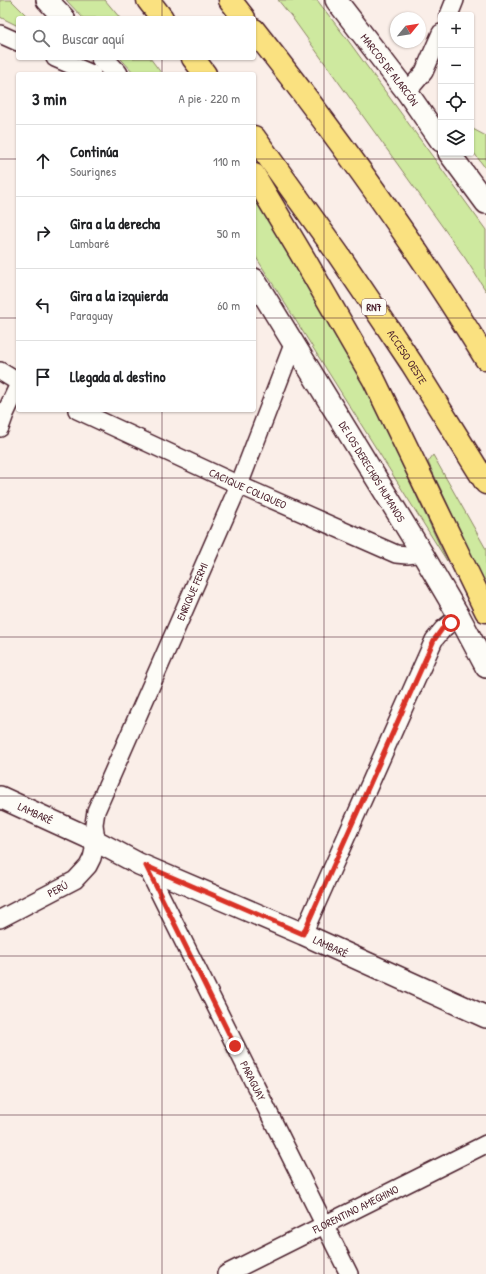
<!DOCTYPE html>
<html lang="es">
<head>
<meta charset="utf-8">
<style>
  :root { --surface:#fff; --page:#f2f2f2; --text:#202124; --muted:#757577; --line:#e0e0e0 }
  body { margin:0; font-family:"Patrick Hand",sans-serif; background:var(--page); color:var(--text) }
  .controls { position:absolute; right:12px; top:12px; display:grid; overflow:hidden; border-radius:4px; box-shadow:0 1px 3px #0004 }
  .controls button { width:36px; height:36px; display:grid; place-items:center; padding:0; border:0; border-bottom:1px solid var(--line); background:var(--surface); color:var(--text); font:20px sans-serif }
  .compass { position:absolute; left:390px; top:12px; width:36px; height:36px; border-radius:50%; background:var(--surface); box-shadow:0 1px 3px #0004; rotate:60deg }
  .stop { position:absolute; width:12px; height:12px; margin:-9px; border:3px solid #d93025; border-radius:50%; background:#fff }
  .stop.end { background:#d93025; border-color:#fff; box-shadow:0 1px 4px #0008 }
  .list { margin:0; padding:0; list-style:none }
  h2 { display:flex; justify-content:space-between; align-items:center; height:52px; margin:0; padding:0 16px; font-size:17px }
  h2 small { font-size:13px; font-weight:400; color:var(--muted) }
  .list li { display:grid; grid-template-columns:26px 1fr auto; gap:12px; align-items:center; box-sizing:border-box; height:72px; padding:0 16px; border-top:1px solid var(--line) }
  .list b { display:block; font-size:15px; white-space:nowrap }
  .list p { margin:0; font-size:13px; white-space:nowrap; color:var(--muted) }
  .list em { font-size:13px; font-style:normal; color:var(--muted) }
  .icon { flex:none; width:22px; height:22px; fill:none; stroke:currentColor; stroke-width:2; stroke-linecap:round; stroke-linejoin:round }
  .map { position:relative; flex:none; width:486px; height:1274px; overflow:hidden }
  .search { position:absolute; background:var(--surface); box-shadow:0 1px 3px #0004; left:16px; top:16px; width:240px; height:44px; display:flex; align-items:center; gap:10px; box-sizing:border-box; padding:0 14px; border-radius:4px; color:var(--muted); font-size:15px }
  .panel { position:absolute; background:var(--surface); box-shadow:0 1px 3px #0004; left:16px; top:72px; width:240px; height:340px; border-radius:4px }
  .map>svg:first-child { display:block }
  .green { fill:#cee99f; stroke:#8c8465 }
  .lines { fill:none; stroke-linecap:round; stroke-linejoin:round }
  .minor-casing { stroke:#4a1f2b; stroke-width:20 }
  .tertiary-casing { stroke:#4a1f2b; stroke-width:24 }
  .motorway-casing { stroke:#4a1f2b; stroke-width:25 }
  .minor { stroke:#fdfcf7; stroke-width:17 }
  .tertiary { stroke:#fdfcf7; stroke-width:21 }
  .motorway { stroke:#fae180; stroke-width:22 }
  .route { stroke:#d93025; stroke-width:5 }
  .grid { fill:none; stroke:#4a1f2b; stroke-width:1; stroke-opacity:0.55 }
  .labels { text-anchor:middle; stroke-width:3; stroke-linejoin:round; paint-order:stroke }
  .shield { fill:#fdfcf7; stroke:#806168; stroke-width:1 }
  .shield-label { font-size:10px; font-weight:bold; fill:#4a1f2b }
  .street-label { font-size:11px; fill:#4a1f2b; stroke:#fdfcf7 }
</style>
</head>
<body>
<div class="map">
<svg width="486" height="1274" viewBox="0 0 486 1274">
  <rect width="100%" height="100%" fill="#faeee8"/>
  <filter id="ink" filterUnits="userSpaceOnUse"><feTurbulence type="fractalNoise" baseFrequency=".025" numOctaves="2"/><feDisplacementMap in="SourceGraphic" scale="8" xChannelSelector="R" yChannelSelector="G"/><feConvolveMatrix kernelMatrix="1 2 1 2 8 2 1 2 1" color-interpolation-filters="sRGB"/></filter>
  <g filter="url(#ink)">
    <!-- green -->
    <g class="green">
      <path d="M0 0H11L29 18H18V26L0 17Z"/>
      <path d="M66 0H105L120 18H83Z"/>
      <path d="M278 0H317L347 39 486 230V291L465 258 291 16Z"/>
      <path d="M120 58H150L162 74H135Z"/>
      <path d="M471 128 486 136V169L471 149Z"/>
      <path d="M254 199 264 213 361 377 447 561 254 254Z"/>
      <path d="M433 455 486 549V587L428 462Z"/>
    </g>
    <g class="lines">
      <!-- minor casing -->
      <g class="minor-casing">
        <g id="minor">
          <path d="M449 15 455 0"/>
          <path d="M0 34 18 42"/>
          <path d="M55 58 92 74"/>
          <path d="M407 92 424 72 441 33"/>
          <path d="M0 371 18 382"/>
          <path id="s1" d="M77 410 239 485 396 554 407 555 422 553"/>
          <path d="M0 428 5 414 18 386"/>
          <path id="s2" d="M146 866 349 1274"/>
          <path id="s3" d="M0 919 75 880 88 866 92 858 96 841 94 824 96 811 239 485 294 342"/>
          <path d="M303 934 434 640 443 629 459 616"/>
          <path id="s4" d="M226 1274 486 1144"/>
        </g>
      </g>
      <!-- tertiary casing -->
      <g class="tertiary-casing">
        <g id="tertiary">
          <path d="M47 0 64 18"/>
          <path id="s5" d="M336 0 407 92 441 141"/>
          <path d="M102 58 117 74"/>
          <path d="M449 153 486 203"/>
          <path id="s6" d="M254 279 422 553 459 616 486 667"/>
          <path id="s7" d="M0 797 96 841 139 864 303 934 486 1017"/>
        </g>
      </g>
      <!-- motorway casing -->
      <g class="motorway-casing">
        <g id="motorway">
          <path d="M148 0 162 18"/>
          <path d="M230 0 244 18"/>
          <path d="M254 30C337 135 416 245 486 359"/>
          <path d="M193 58 205 74"/>
          <path id="s8" d="M254 137 338 254 380 316 412 364 486 483"/>
          <path d="M254 175 306 262 374 380 486 611"/>
        </g>
      </g>
      <!-- minor -->
      <use href="#minor" class="minor"/>
      <!-- tertiary -->
      <use href="#tertiary" class="tertiary"/>
      <!-- motorway -->
      <use href="#motorway" class="motorway"/>
    </g>
  </g>
  <g class="lines" filter="url(#ink)">
    <!-- route -->
    <path class="route" d="M235 1046 146 866 303 934 434 640 442 629 451 623"/>
  </g>
  <!-- grid -->
  <path class="grid" d="M162 0V18M324 0V1274M162 58V74M0 159H18M254 159H486M0 318H18M254 318H486M162 410V1274M0 478H486M0 637H486M0 796H486M0 956H486M0 1115H486"/>
  <g class="labels">
    <!-- shield labels -->
    <rect class="shield" x="362" y="299" width="24" height="16" rx="3"/>
    <g class="shield-label">
      <text x="374" y="311">RN7</text>
    </g>
    <!-- street labels -->
    <g class="street-label">
      <text dy="4" stroke="none"><textPath href="#s5" startOffset="88">MARCOS DE ALARCÓN</textPath></text>
      <text dy="4" stroke="none"><textPath href="#s8" startOffset="268">ACCESO OESTE</textPath></text>
      <text dy="4" stroke="none"><textPath href="#s6" startOffset="226">DE LOS DERECHOS HUMANOS</textPath></text>
      <text dy="4" stroke="none"><textPath href="#s1" startOffset="188">CACIQUE COLIQUEO</textPath></text>
      <text dy="4" stroke="none"><textPath href="#s3" startOffset="400">ENRIQUE FERMI</textPath></text>
      <text dy="4" stroke="none"><textPath href="#s7" startOffset="39">LAMBARÉ</textPath></text>
      <text dy="4" stroke="none"><textPath href="#s3" startOffset="65">PERÚ</textPath></text>
      <text dy="4" stroke="none"><textPath href="#s7" startOffset="363">LAMBARÉ</textPath></text>
      <text dy="4" stroke="none"><textPath href="#s2" startOffset="240">PARAGUAY</textPath></text>
      <text dy="4" stroke="none"><textPath href="#s4" startOffset="145">FLORENTINO AMEGHINO</textPath></text>
    </g>
  </g>
</svg>
<div class="controls">
<button>+</button>
<button>−</button>
<button><svg class="icon" aria-label="locate" viewBox="0 0 24 24"><circle cx="12" cy="12" r="6"/><path d="M12 2v4M12 18v4M2 12h4M18 12h4"/></svg></button>
<button><svg class="icon" aria-label="layers" viewBox="0 0 24 24"><path d="M12 4l9 5-9 5-9-5zM3 14l9 5 9-5"/></svg></button>
</div>
<svg class="compass" viewBox="-18 -18 36 36"><path d="M0-13l5 13h-10z" fill="#e53935"/><path d="M0 13l5-13h-10z" fill="#757577"/></svg>
<div class="stop" style="left:451px;top:623px"></div>
<div class="stop end" style="left:235px;top:1046px"></div>
<div class="search"><svg class="icon" aria-label="search" viewBox="0 0 24 24"><circle cx="10" cy="10" r="6"/><path d="M15 15l6 6"/></svg>Buscar aquí</div>
<section class="panel">
<h2>3 min<small>A pie · 220 m</small></h2>
<ul class="list">
<li><svg class="icon" aria-label="ahead" viewBox="0 0 24 24"><path d="M12 20V5M6 11l6-6 6 6"/></svg><div><b>Continúa</b><p>Sourignes</p></div><em>110 m</em></li>
<li><svg class="icon" aria-label="right" viewBox="0 0 24 24"><path d="M7 20v-9h11M14 6l5 5-5 5"/></svg><div><b>Gira a la derecha</b><p>Lambaré</p></div><em>50 m</em></li>
<li><svg class="icon" aria-label="left" viewBox="0 0 24 24"><path d="M17 20v-9H6M10 6l-5 5 5 5"/></svg><div><b>Gira a la izquierda</b><p>Paraguay</p></div><em>60 m</em></li>
<li><svg class="icon" aria-label="arrive" viewBox="0 0 24 24"><path d="M6 21V4h12l-3 4 3 4H6"/></svg><div><b>Llegada al destino</b></div></li>
</ul>
</section>
</div>
</body>
</html>
